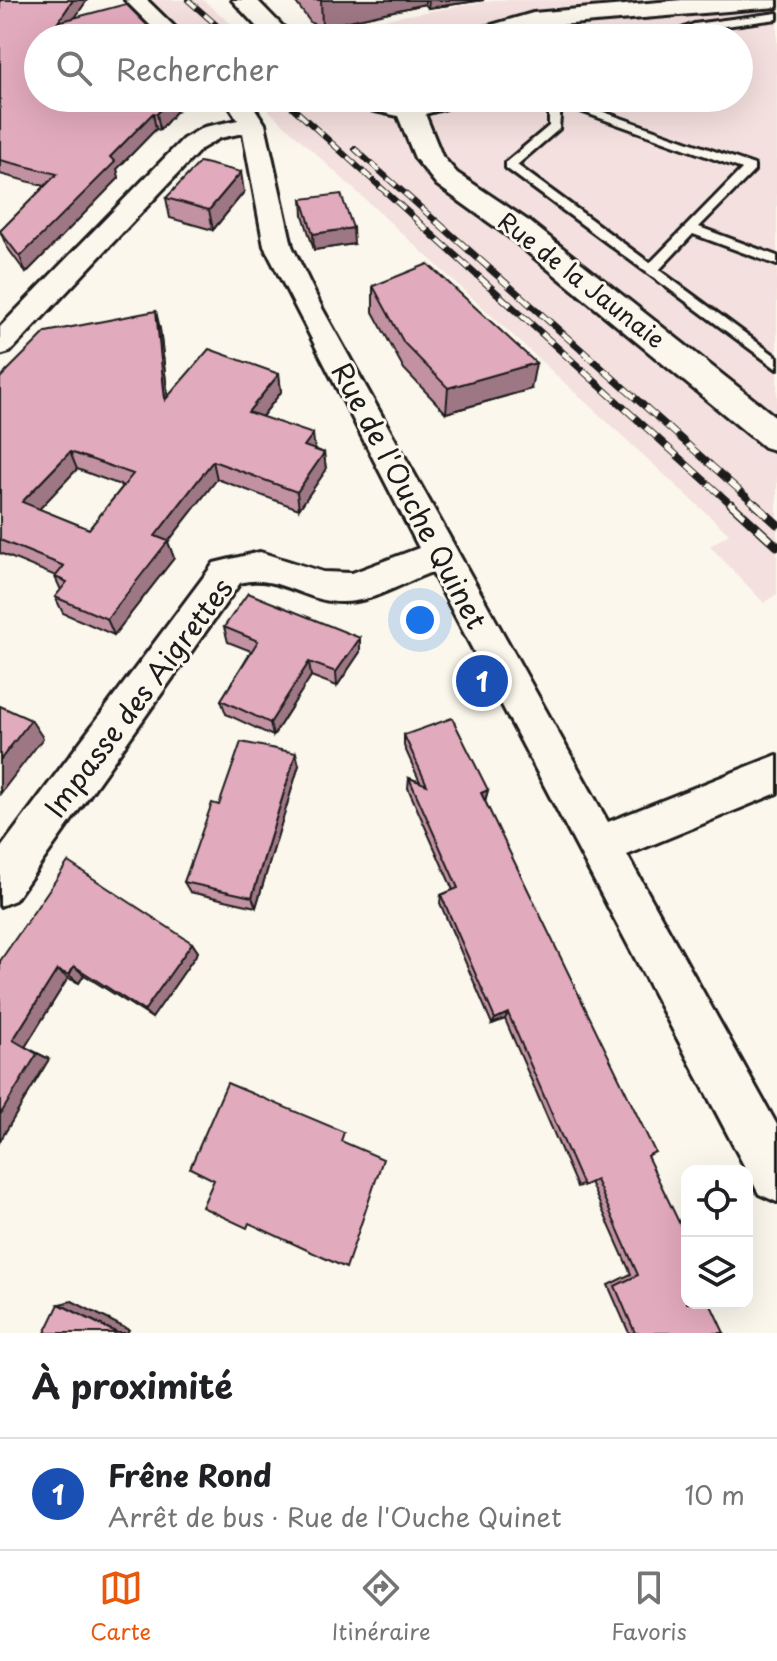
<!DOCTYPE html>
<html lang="fr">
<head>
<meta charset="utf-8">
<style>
  :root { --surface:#fff; --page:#f2f2f2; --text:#202124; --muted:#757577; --line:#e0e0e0; --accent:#ea580c }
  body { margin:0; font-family:"Playpen Sans",sans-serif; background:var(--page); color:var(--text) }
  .controls { position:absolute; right:24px; bottom:24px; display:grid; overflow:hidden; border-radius:16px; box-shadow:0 8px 32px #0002 }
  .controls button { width:72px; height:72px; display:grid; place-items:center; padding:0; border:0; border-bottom:2px solid var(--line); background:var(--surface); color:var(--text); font:40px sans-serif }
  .you { position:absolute; left:420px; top:620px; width:28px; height:28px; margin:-20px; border:6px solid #fff; border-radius:50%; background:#1a73e8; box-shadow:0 0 0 12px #1a73e833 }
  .badge { display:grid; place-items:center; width:52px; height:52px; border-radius:50%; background:var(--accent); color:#fff; font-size:26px; font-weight:700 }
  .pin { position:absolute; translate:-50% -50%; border:4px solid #fff; box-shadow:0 2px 8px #0006 }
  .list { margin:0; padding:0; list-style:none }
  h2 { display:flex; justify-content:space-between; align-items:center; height:104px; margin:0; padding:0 32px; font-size:34px }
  h2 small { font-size:26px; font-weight:400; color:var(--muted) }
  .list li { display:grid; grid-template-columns:52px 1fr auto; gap:24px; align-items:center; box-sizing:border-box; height:112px; padding:0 32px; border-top:2px solid var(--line) }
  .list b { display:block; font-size:30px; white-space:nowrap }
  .list p { margin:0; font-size:26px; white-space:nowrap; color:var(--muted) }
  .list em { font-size:26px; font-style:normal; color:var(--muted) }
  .icon { flex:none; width:44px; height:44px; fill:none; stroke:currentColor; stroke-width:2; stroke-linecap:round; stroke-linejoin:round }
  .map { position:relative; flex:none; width:777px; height:1333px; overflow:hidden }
  .search { position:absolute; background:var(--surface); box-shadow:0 8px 32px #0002; left:24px; right:24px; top:24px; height:88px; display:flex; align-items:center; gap:20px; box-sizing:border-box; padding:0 28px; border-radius:44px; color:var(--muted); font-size:30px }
  .sheet { height:216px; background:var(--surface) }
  nav { display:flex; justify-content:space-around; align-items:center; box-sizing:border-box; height:112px; border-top:2px solid var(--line); background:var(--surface); font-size:22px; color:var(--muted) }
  nav a { display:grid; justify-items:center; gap:4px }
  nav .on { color:var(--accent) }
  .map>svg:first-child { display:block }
  .built { fill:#f4e0de }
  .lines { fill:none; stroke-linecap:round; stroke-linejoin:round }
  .lane-casing { stroke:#1c1c1c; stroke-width:6 }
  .street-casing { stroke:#1c1c1c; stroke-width:6 }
  .secondary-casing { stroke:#1c1c1c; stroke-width:6 }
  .lane { fill:#fbf7ec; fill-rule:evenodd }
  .street { fill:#fbf7ec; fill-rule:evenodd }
  .secondary { fill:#fbf7ec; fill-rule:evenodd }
  .rail-far2-casing { stroke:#1c1c1c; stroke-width:6 }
  .rail-far1-casing { stroke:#1c1c1c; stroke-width:7 }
  .rail-casing { stroke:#1c1c1c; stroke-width:9 }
  .rail-far2 { stroke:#fbf7ec; stroke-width:4; stroke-dasharray:11; stroke-linecap:butt }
  .rail-far1 { stroke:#fbf7ec; stroke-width:5; stroke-dasharray:14; stroke-linecap:butt }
  .rail { stroke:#fbf7ec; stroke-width:6; stroke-dasharray:18; stroke-linecap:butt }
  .wall { fill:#c292a3; stroke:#1c1c1c; stroke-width:2; fill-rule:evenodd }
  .shaded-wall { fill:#9e7784; stroke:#1c1c1c; stroke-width:2 }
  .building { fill:#e2aabd; stroke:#1c1c1c; stroke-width:2; fill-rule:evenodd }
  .labels { text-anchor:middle; stroke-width:6; stroke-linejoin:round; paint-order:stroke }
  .far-street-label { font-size:24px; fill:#1c1c1c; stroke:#fbf7ec }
  .street-label { font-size:28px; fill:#1c1c1c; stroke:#fbf7ec }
</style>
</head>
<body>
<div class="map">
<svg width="777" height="1333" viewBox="0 0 777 1333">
  <rect width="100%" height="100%" fill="#fbf7ec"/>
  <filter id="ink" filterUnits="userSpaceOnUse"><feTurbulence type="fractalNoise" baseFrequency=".0125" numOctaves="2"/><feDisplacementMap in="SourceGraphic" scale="16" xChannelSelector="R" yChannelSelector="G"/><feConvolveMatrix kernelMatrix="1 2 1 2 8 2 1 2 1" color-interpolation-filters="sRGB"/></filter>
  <g filter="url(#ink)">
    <!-- built -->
    <g class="built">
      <path d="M152 0H203L248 38H192Z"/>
      <path d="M497 0H777V594L764 603 710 546 729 534 255 98H739V38H298L301 33Z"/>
    </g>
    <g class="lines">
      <!-- lane casing -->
      <g class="lane-casing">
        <g id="lane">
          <path d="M777 13V19L696 30 674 38H660L694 24Z"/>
          <path d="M549 98H564L754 165V171L699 227 777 256V265L693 234 659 270 777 357V369L506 168V162L549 126ZM561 104 742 169 650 263 517 165 559 129Z"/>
        </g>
      </g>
      <!-- street casing -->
      <g class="street-casing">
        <g id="street">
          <path d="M125 0H147L186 38H163Z"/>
          <path d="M224 98H248L265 124 292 246 322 308 608 822 777 755V793L627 855 777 1125V1202L759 1194 432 572C403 582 375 602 343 602 307 603 275 572 240 583L15 900 0 906V849L214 563 260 552 323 572 352 573 419 548 264 246 243 133 220 138 201 149 10 352 0 355V327L183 139 204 127 238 120Z"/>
        </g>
      </g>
      <!-- secondary casing -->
      <g class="secondary-casing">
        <g id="secondary">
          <path d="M232 0H257L294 38H267Z"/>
          <path d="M682 0H777V7L535 27 499 38H460L464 33 533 13Z"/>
          <path d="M347 98H460L446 108 425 114 442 156 457 173 530 222 777 418V451L764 447 508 236 437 185 415 158 398 116 361 108Z"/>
        </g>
      </g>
      <!-- lane -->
      <use href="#lane" class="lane"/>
      <!-- street -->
      <use href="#street" class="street"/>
      <!-- secondary -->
      <use href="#secondary" class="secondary"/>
      <!-- rail-far2 casing -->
      <g class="rail-far2-casing">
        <g id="rail-far2">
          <path d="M188 0 231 38"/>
          <path d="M282 98 420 223"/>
          <path d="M355 149 438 223"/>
        </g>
      </g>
      <!-- rail-far1 casing -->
      <g class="rail-far1-casing">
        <g id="rail-far1">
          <path d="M417 221 733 506"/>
          <path d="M436 221 757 506"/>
        </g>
      </g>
      <!-- rail casing -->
      <g class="rail-casing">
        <g id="rail">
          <path d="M731 504 777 546"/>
          <path d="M755 504 777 524"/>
        </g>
      </g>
      <!-- rail-far2 -->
      <use href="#rail-far2" class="rail-far2"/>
      <!-- rail-far1 -->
      <use href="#rail-far1" class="rail-far1"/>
      <!-- rail -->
      <use href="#rail" class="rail"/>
    </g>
    <!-- wall -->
    <g class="wall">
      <path d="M0 0H87L75 17 38 98H188L160 130 156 129 117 169 119 178 26 273 7 247 0 231 45 186 0 174Z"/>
      <path d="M294 0H484L428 8 425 4 322 27 311 23Z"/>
      <path d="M244 192 213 230 170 218 166 198Z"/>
      <path d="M302 199 354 244 314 250 303 215Z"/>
      <path d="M373 286 531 389 446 413 404 369 373 312Z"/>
      <path d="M160 329 168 398 279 374 281 392 262 417 315 449 324 453 326 470 299 509 217 479 168 542 174 558 114 635 63 613 55 597 61 590 55 577 56 576 0 553V378ZM77 469 123 486 89 529 39 509Z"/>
      <path d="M224 627 360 638V652L337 686 311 676 273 736 226 714 221 700 251 651 228 642Z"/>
      <path d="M404 735 488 790 485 801 647 1156 687 1303 724 1333H629L608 1285 631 1274 590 1182 577 1187 505 1019 492 1024 440 903 441 895 453 890 408 788 409 778 420 782 404 746Z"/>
      <path d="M299 765 256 907 190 892 184 882 219 805Z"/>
      <path d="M192 943 198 952 152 1018 84 975 79 983 68 978 25 1047 49 1059 0 1141V961Z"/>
    </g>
    <!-- shaded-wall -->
    <g class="shaded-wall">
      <path d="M73 0H87L62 37 58 22Z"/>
      <path d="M321 0H425V4L322 27Z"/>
      <path d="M429 0H484L428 8Z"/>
      <path d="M171 98H188L160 130 157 114Z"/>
      <path d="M153 113 156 129 117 169 119 178 26 273 20 257 110 157Z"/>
      <path d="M241 172 244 192 213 230 209 210Z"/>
      <path d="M353 228 354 244 314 250 313 234Z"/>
      <path d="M156 311 160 329 170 418 165 400Z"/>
      <path d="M536 363 531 389 446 413 448 388Z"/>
      <path d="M279 374 281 392 251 430 248 412Z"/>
      <path d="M313 434 315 451 304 446Z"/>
      <path d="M70 452 77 469 30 519 22 502Z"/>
      <path d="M324 453 326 470 299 509 297 492Z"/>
      <path d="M213 461 217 479 168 542 174 558 114 635 107 619 155 536Z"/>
      <path d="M360 638V652L337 686 336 672Z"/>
      <path d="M309 662 311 676 273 736 270 723Z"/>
      <path d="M31 720 43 738 0 794V760Z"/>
      <path d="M296 753 299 765 256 907 252 897Z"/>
      <path d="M488 790 485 801 481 793Z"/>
      <path d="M192 943 198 952 152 1018 144 1011Z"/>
      <path d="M74 966 84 975 79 983 69 975Z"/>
      <path d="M57 970 68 978 25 1047 49 1059 0 1141V1115L13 1040Z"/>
      <path d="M508 1013 505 1019 492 1024 495 1019Z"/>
      <path d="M72 1301 129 1330 127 1333H117L59 1304Z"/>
    </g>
    <!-- building -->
    <g class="building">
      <path d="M0 0H73L58 22 126 4 160 38H38V98H171L157 114 153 113 110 157 115 162 20 257 0 231 57 174 0 160Z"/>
      <path d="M200 162 241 172 209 210 166 198Z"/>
      <path d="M341 194 353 228 313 234 302 199Z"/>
      <path d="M428 264 536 363 448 388 404 343 373 286Z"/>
      <path d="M156 311 165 400 209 349 279 374 248 412 313 434 304 446 324 453 297 492 213 461 155 536 168 541 107 619 55 597 67 582 55 577 64 566 0 540V378L46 332ZM70 452 133 474 89 529 22 502Z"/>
      <path d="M248 593 360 638 336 672 309 662 270 723 221 700 258 641 224 627Z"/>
      <path d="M0 706 31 720 0 760Z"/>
      <path d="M452 718 488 790 481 793 655 1152 647 1156 687 1239V1303H710L724 1333H635L615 1286 638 1275 596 1180 583 1186 508 1013 495 1019 441 895 458 888 409 778 427 785 404 735Z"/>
      <path d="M241 742 296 753 252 897 184 882 212 803 219 805Z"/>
      <path d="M68 862 192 943 144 1011 74 966 69 975 57 970 13 1040 37 1054 0 1115V961Z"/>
      <path d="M227 1083 344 1132 341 1141 383 1159 346 1268 249 1223 247 1228 202 1207 214 1180 190 1168Z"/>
      <path d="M59 1304 117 1333H45Z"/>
    </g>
  </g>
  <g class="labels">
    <!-- far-street labels -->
    <g class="far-street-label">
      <text transform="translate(581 281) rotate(38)" y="8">Rue de la Jaunaie</text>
    </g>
    <!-- street labels -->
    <g class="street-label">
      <text transform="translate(409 496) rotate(62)" y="10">Rue de l'Ouche Quinet</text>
      <text transform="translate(139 698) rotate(-53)" y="10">Impasse des Aigrettes</text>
    </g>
  </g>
</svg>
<div class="controls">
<button><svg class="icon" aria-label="locate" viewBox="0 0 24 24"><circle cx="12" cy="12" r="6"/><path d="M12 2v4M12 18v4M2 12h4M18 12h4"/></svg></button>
<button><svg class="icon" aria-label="layers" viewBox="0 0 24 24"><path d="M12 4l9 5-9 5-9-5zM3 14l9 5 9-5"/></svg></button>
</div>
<div class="you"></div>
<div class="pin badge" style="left:482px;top:681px;background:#1a4fb4">1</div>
<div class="search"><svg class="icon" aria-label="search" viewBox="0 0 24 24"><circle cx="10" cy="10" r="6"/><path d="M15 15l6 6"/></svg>Rechercher</div>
</div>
<section class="sheet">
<h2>À proximité<small></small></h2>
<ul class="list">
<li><span class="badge" style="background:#1a4fb4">1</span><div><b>Frêne Rond</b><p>Arrêt de bus · Rue de l'Ouche Quinet</p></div><em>10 m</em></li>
</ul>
</section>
<nav>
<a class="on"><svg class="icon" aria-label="map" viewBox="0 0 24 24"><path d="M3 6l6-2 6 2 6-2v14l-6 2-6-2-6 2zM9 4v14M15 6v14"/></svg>Carte</a>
<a><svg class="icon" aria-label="directions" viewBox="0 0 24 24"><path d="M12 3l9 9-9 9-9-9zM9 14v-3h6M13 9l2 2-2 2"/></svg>Itinéraire</a>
<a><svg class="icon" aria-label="saved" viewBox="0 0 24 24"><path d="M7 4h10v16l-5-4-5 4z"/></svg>Favoris</a>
</nav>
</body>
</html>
